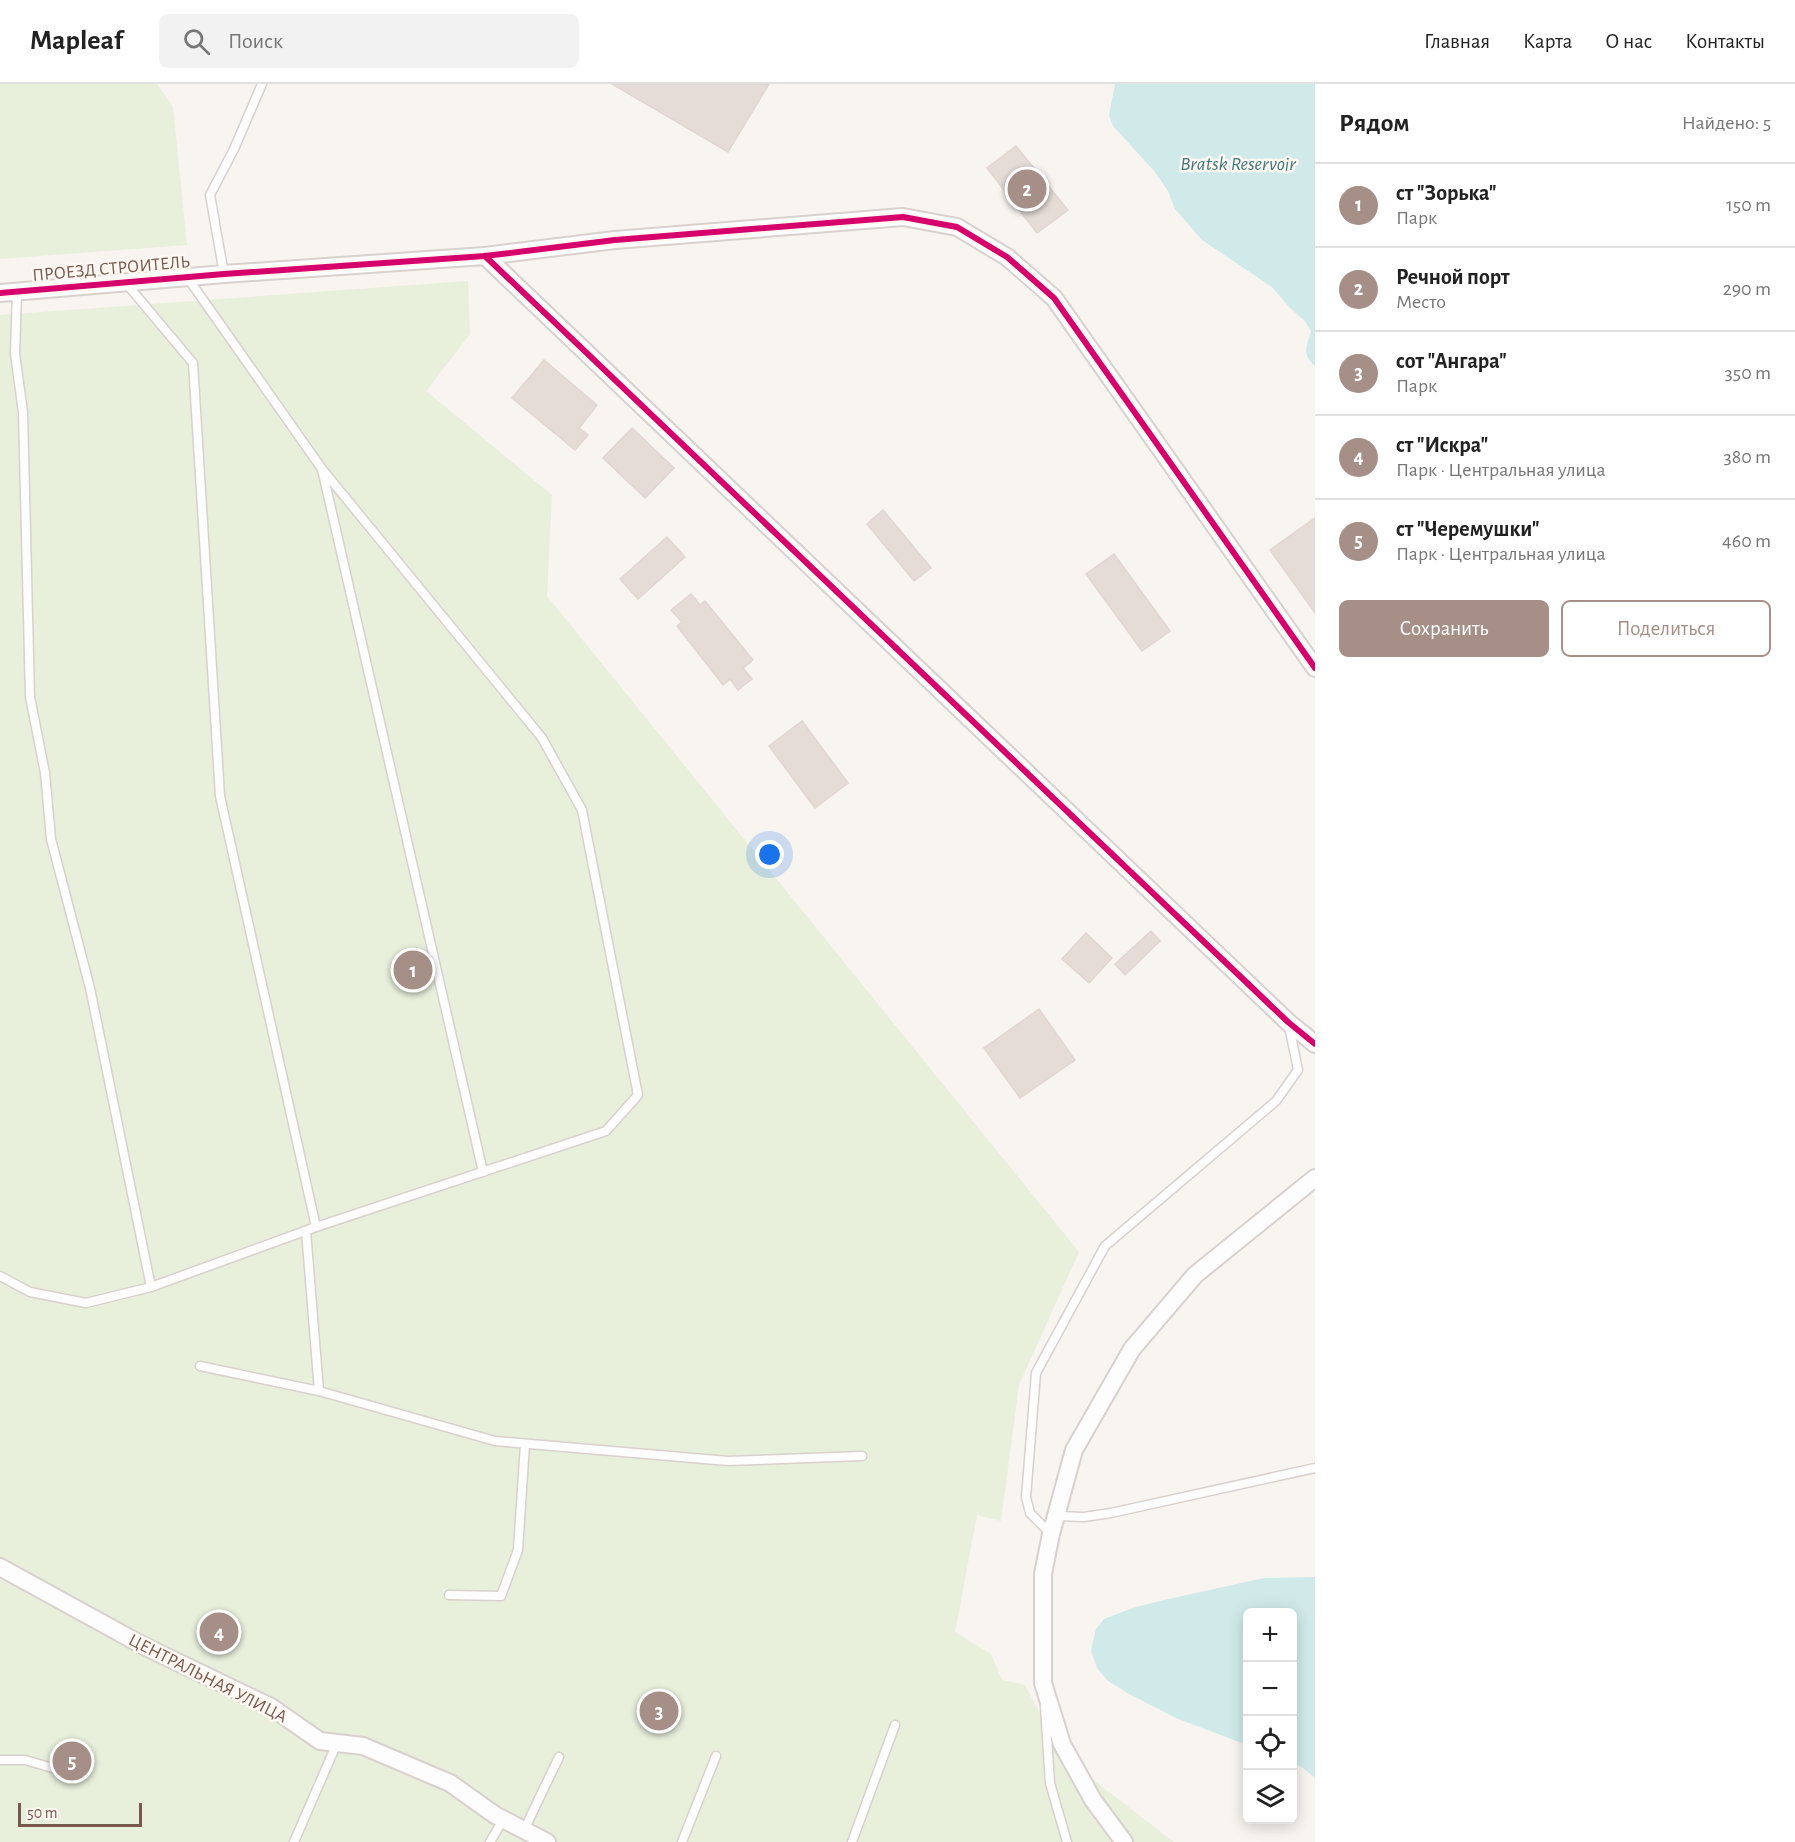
<!DOCTYPE html>
<html lang="ru">
<head>
<meta charset="utf-8">
<style>
  :root { --surface:#fff; --page:#f2f2f2; --text:#222; --muted:#767676; --line:#e0e0e0; --accent:#a58f87 }
  body { margin:0; font-family:"Alegreya Sans",sans-serif; background:var(--page); color:var(--text) }
  .controls { position:absolute; right:18px; bottom:18px; display:grid; overflow:hidden; border-radius:9px; box-shadow:0 3px 15px #0003 }
  .controls button { width:54px; height:54px; display:grid; place-items:center; padding:0; border:0; border-bottom:2px solid var(--line); background:var(--surface); color:var(--text); font:30px sans-serif }
  .scale { position:absolute; left:18px; bottom:15px; width:124px; box-sizing:border-box; padding-left:6px; border:3px solid #78584e; border-top:0; font-size:16px; line-height:21px; white-space:nowrap; color:#78584e; -webkit-text-stroke:4px #fff8f2; paint-order:stroke }
  .you { position:absolute; left:770px; top:771px; width:21px; height:21px; margin:-15px; border:4px solid #fff; border-radius:50%; background:#1a73e8; box-shadow:0 0 0 9px #1a73e833 }
  .badge { display:grid; place-items:center; width:39px; height:39px; border-radius:50%; background:var(--accent); color:#fff; font-size:20px; font-weight:700 }
  .pin { position:absolute; translate:-50% -50%; border:3px solid #fff; box-shadow:0 2px 6px #0006 }
  .list { margin:0; padding:0; list-style:none }
  h2 { display:flex; justify-content:space-between; align-items:center; height:78px; margin:0; padding:0 24px; font-size:26px }
  h2 small { font-size:20px; font-weight:400; color:var(--muted) }
  .list li { display:grid; grid-template-columns:39px 1fr auto; gap:18px; align-items:center; box-sizing:border-box; height:84px; padding:0 24px; border-top:2px solid var(--line) }
  .list b { display:block; font-size:22px; white-space:nowrap }
  .list p { margin:0; font-size:20px; white-space:nowrap; color:var(--muted) }
  .list em { font-size:20px; font-style:normal; color:var(--muted) }
  .actions { display:flex; gap:12px; padding:18px 24px }
  .actions a { flex:1; padding:14px 0; border:2px solid var(--accent); border-radius:9px; text-align:center; font-size:21px; color:var(--accent) }
  .actions .main { background:var(--accent); color:#fff }
  .icon { flex:none; width:33px; height:33px; fill:none; stroke:currentColor; stroke-width:2; stroke-linecap:round; stroke-linejoin:round }
  .map { position:relative; flex:none; width:1315px; height:1758px; overflow:hidden }
  header { display:flex; align-items:center; gap:36px; box-sizing:border-box; height:84px; padding:0 30px; background:var(--surface); border-bottom:2px solid var(--line) }
  header strong { font-size:28px }
  nav { display:flex; gap:33px; margin-inline-start:auto; font-size:21px }
  .search { width:420px; height:54px; background:var(--page); display:flex; align-items:center; gap:15px; box-sizing:border-box; padding:0 21px; border-radius:9px; color:var(--muted); font-size:22px }
  main { display:flex }
  aside { flex:1; background:var(--surface) }
  .map>svg:first-child { display:block }
  .green { fill:#e8efdb }
  .water { fill:#d0eaea }
  .building { fill:#e5dcd7; stroke:#e1d6d2; stroke-width:1.5 }
  .lines { fill:none; stroke-linecap:round; stroke-linejoin:round }
  .lane-casing { stroke:#d8d1cd; stroke-width:11 }
  .street-casing { stroke:#d8d1cd; stroke-width:20 }
  .lane { stroke:#fefdfd; stroke-width:8 }
  .street { stroke:#fefdfd; stroke-width:16 }
  .cycleway-casing { stroke:#fff8f2; stroke-width:10 }
  .cycleway { stroke:#d6006c; stroke-width:6 }
  .labels { text-anchor:middle; stroke-width:5; stroke-linejoin:round; paint-order:stroke }
  .street-label { font-size:18px; fill:#78584e; stroke:#fff8f2 }
  .water-label { font-size:20px; font-style:italic; fill:#417a7c; stroke:#fff8f2 }
</style>
</head>
<body>
<header>
<strong>Mapleaf</strong>
<div class="search"><svg class="icon" aria-label="search" viewBox="0 0 24 24"><circle cx="10" cy="10" r="6"/><path d="M15 15l6 6"/></svg>Поиск</div>
<nav><a>Главная</a><a>Карта</a><a>О нас</a><a>Контакты</a></nav>
</header>
<main>
<div class="map">
<svg width="1315" height="1758" viewBox="0 0 1315 1758">
  <rect width="100%" height="100%" fill="#f8f4f0"/>
  <!-- green -->
  <g class="green">
    <path d="M0 0H157L173 23 187 161 0 175Z"/>
    <path d="M468 197 470 250 426 307 552 411 547 512 1079 1168 1019 1301 1001 1437 977 1431 955 1548 991 1570 1002 1596 1025 1601 1062 1672 1174 1758H0V231Z"/>
  </g>
  <!-- water -->
  <g class="water">
    <path d="M1115 0H1315V282C1301 270 1307 262 1311 247L1304 236 1290 224 1272 203 1202 156 1175 125 1168 107 1155 88 1113 42 1109 31Z"/>
    <path d="M1315 1493V1694L1303 1684 1293 1679 1292 1528H1248L1247 1661 1176 1634 1131 1611 1108 1597 1097 1584 1091 1566 1096 1545 1104 1535 1136 1523 1164 1516 1264 1494Z"/>
  </g>
  <!-- building -->
  <g class="building">
    <path d="M612 0H769L728 68Z"/>
    <path d="M1016 62 1068 126 1037 149 987 84Z"/>
    <path d="M544 276 597 321 579 344 588 351 575 366 512 314Z"/>
    <path d="M632 344 674 384 645 414 603 374Z"/>
    <path d="M883 426 931 484 914 497 867 440Z"/>
    <path d="M1315 434V529L1270 466Z"/>
    <path d="M667 453 685 473 638 515 620 495Z"/>
    <path d="M1114 470 1170 547 1142 567 1086 490Z"/>
    <path d="M691 510 700 521 705 517 753 576 743 584 752 595 738 606 730 595 723 601 677 542 682 538 671 526Z"/>
    <path d="M802 637 848 699 815 724 769 662Z"/>
    <path d="M1151 847 1160 857 1125 891 1115 880Z"/>
    <path d="M1086 849 1112 874 1089 899 1062 875Z"/>
    <path d="M1039 925 1075 976 1020 1014 984 964Z"/>
  </g>
  <g class="lines">
    <!-- lane casing -->
    <g class="lane-casing">
      <g id="lane">
        <path d="M224 190 210 111 234 65 262 0"/>
        <path d="M187 193 322 385 483 1088"/>
        <path d="M125 198 193 279 220 712 316 1143"/>
        <path d="M17 207 15 270 23 328 30 613 45 689 51 755 90 904 151 1203"/>
        <path d="M306 1147 319 1307 495 1357 728 1377 862 1372"/>
        <path d="M0 1192 30 1208 86 1219 151 1203 316 1143 606 1047 638 1011 582 726 542 654 322 385"/>
        <path d="M200 1282 319 1307"/>
        <path d="M1056 1432 1084 1433 1111 1429 1315 1384"/>
        <path d="M1051 1450 1030 1429 1026 1413 1036 1289 1105 1162 1276 1017 1298 986 1289 942"/>
        <path d="M449 1511 501 1512 518 1466 525 1360"/>
        <path d="M1045 1623 1050 1699 1067 1758"/>
        <path d="M0 1676H25L70 1689"/>
        <path d="M524 1746 559 1673"/>
        <path d="M294 1758 337 1659"/>
        <path d="M490 1758 503 1736"/>
        <path d="M682 1758 716 1672"/>
        <path d="M852 1758 895 1641"/>
      </g>
    </g>
    <!-- street casing -->
    <g class="street-casing">
      <g id="street">
        <path d="M485 172 1288 938 1315 960"/>
        <path d="M0 209 224 190 485 172 615 156 903 133 957 143 1007 173 1054 214 1315 584"/>
        <path d="M0 1483 142 1561 271 1623 320 1657 363 1662 450 1699 495 1731 547 1758"/>
        <path d="M1124 1758 1093 1716 1062 1660 1043 1599V1490L1051 1450 1074 1366 1132 1265 1195 1191 1315 1094"/>
      </g>
    </g>
    <!-- lane -->
    <use href="#lane" class="lane"/>
    <!-- street -->
    <use href="#street" class="street"/>
    <!-- cycleway casing -->
    <g class="cycleway-casing">
      <g id="cycleway">
        <path d="M485 172 1288 938 1315 960"/>
        <path d="M0 209 224 190 485 172 615 156 903 133 957 143 1007 173 1054 214 1315 584"/>
      </g>
    </g>
    <!-- cycleway -->
    <use href="#cycleway" class="cycleway"/>
  </g>
  <g class="labels">
    <!-- street labels -->
    <g class="street-label">
      <text transform="translate(111 184) rotate(-5)" y="6">ПРОЕЗД СТРОИТЕЛЬ</text>
      <text transform="translate(208 1594) rotate(27)" y="6">ЦЕНТРАЛЬНАЯ УЛИЦА</text>
    </g>
    <!-- water labels -->
    <g class="water-label">
      <text x="1238" y="86">Bratsk Reservoir</text>
    </g>
  </g>
</svg>
<div class="controls">
<button>+</button>
<button>−</button>
<button><svg class="icon" aria-label="locate" viewBox="0 0 24 24"><circle cx="12" cy="12" r="6"/><path d="M12 2v4M12 18v4M2 12h4M18 12h4"/></svg></button>
<button><svg class="icon" aria-label="layers" viewBox="0 0 24 24"><path d="M12 4l9 5-9 5-9-5zM3 14l9 5 9-5"/></svg></button>
</div>
<div class="scale">50 m</div>
<div class="you"></div>
<div class="pin badge" style="left:413px;top:886px">1</div>
<div class="pin badge" style="left:1027px;top:105px">2</div>
<div class="pin badge" style="left:659px;top:1627px">3</div>
<div class="pin badge" style="left:219px;top:1548px">4</div>
<div class="pin badge" style="left:72px;top:1677px">5</div>
</div>
<aside>
<h2>Рядом<small>Найдено: 5</small></h2>
<ul class="list">
<li><span class="badge">1</span><div><b>ст &quot;Зорька&quot;</b><p>Парк</p></div><em>150 m</em></li>
<li><span class="badge">2</span><div><b>Речной порт</b><p>Место</p></div><em>290 m</em></li>
<li><span class="badge">3</span><div><b>сот &quot;Ангара&quot;</b><p>Парк</p></div><em>350 m</em></li>
<li><span class="badge">4</span><div><b>ст &quot;Искра&quot;</b><p>Парк · Центральная улица</p></div><em>380 m</em></li>
<li><span class="badge">5</span><div><b>ст &quot;Черемушки&quot;</b><p>Парк · Центральная улица</p></div><em>460 m</em></li>
</ul>
<div class="actions"><a class="main">Сохранить</a><a>Поделиться</a></div>
</aside>
</main>
</body>
</html>
